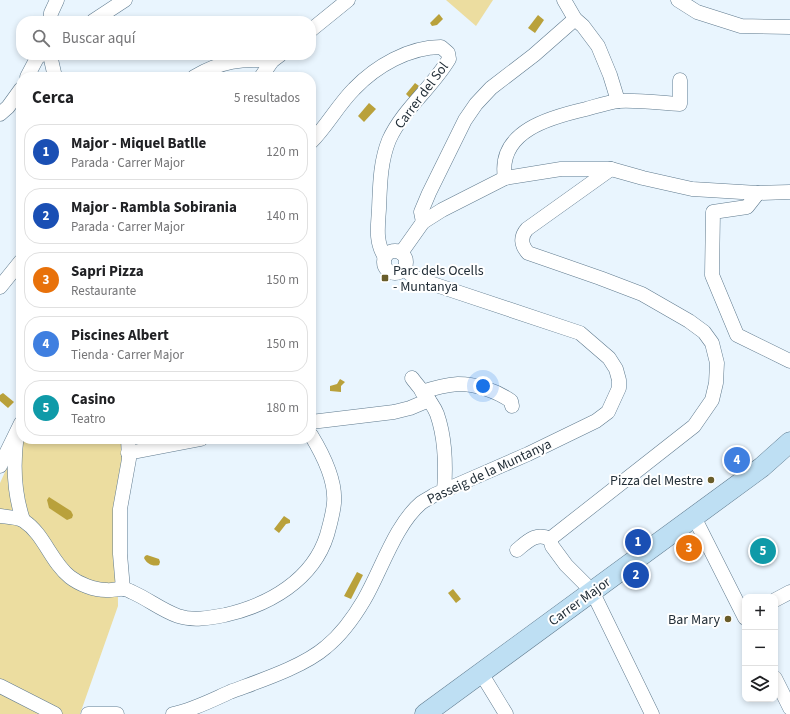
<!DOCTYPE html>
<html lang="es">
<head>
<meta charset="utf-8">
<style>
  :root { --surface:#fff; --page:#f2f2f2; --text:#202124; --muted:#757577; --line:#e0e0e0; --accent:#695d2a }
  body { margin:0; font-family:"Source Sans 3",sans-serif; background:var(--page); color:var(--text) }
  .controls { position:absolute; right:12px; bottom:12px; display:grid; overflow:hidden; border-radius:8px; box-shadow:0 2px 6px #0003 }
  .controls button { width:36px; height:36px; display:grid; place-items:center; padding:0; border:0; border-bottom:1px solid var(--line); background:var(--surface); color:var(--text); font:20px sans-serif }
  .you { position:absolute; left:483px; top:386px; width:14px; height:14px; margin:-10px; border:3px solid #fff; border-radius:50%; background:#1a73e8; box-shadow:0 0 0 6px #1a73e833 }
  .badge { display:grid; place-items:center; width:26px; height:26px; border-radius:50%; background:var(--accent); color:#fff; font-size:13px; font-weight:700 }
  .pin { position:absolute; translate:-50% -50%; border:2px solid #fff; box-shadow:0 1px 4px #0006 }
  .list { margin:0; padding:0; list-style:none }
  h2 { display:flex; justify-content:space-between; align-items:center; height:52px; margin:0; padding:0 16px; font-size:17px }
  h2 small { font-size:13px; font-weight:400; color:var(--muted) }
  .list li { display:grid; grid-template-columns:26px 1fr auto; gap:12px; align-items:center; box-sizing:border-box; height:56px; margin:0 8px 8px; padding:0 8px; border:1px solid var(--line); border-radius:16px }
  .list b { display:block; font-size:15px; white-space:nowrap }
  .list p { margin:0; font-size:13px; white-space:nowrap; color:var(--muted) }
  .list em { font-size:13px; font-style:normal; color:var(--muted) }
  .icon { flex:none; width:22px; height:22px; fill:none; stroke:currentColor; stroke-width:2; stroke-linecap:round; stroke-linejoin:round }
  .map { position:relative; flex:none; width:790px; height:714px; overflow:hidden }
  .search { position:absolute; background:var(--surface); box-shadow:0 2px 6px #0003; left:16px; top:16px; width:300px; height:44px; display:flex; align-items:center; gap:10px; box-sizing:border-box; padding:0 14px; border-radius:16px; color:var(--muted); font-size:15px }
  .panel { position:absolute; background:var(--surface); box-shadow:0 2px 6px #0003; left:16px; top:72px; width:300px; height:372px; border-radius:16px }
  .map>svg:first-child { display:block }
  .green { fill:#ecdda0 }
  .water { fill:#b9a13b }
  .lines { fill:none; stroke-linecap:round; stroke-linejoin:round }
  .street-casing { stroke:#5f7a8e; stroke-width:15 }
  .secondary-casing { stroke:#5f7a8e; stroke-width:21 }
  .street { stroke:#fff; stroke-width:14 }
  .secondary { stroke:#bedff3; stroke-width:20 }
  .poi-dot { fill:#695d2a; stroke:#fff; stroke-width:1.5 }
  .labels { text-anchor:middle; stroke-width:4; stroke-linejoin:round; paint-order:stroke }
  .street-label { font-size:14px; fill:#232f38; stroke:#fff }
  .poi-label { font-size:14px; fill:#232f38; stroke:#fff; text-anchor:end }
</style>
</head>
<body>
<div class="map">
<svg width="790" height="714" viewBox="0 0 790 714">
  <rect width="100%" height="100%" fill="#e9f5fe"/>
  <!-- green -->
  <g class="green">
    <path d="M446 0H493L476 26Z"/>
    <path d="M21 437V439H128L117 505 118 606 80 714H0V483Z"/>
  </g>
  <!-- water -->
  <g class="water">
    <path d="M439 14 443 19 437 25 432 26 430 23Z"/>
    <path d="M538 15 544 20 535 33 528 28Z"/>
    <path d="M415 83 419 86 410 98 406 94Z"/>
    <path d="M369 103 376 109 364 122 358 116Z"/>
    <path d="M340 379 345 382 341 386V392L330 391V386L337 384Z"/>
    <path d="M3 393 14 402 8 408 0 401V395Z"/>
    <path d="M49 497 71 511 73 515 72 518 67 520 49 508 47 500Z"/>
    <path d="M284 516 290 520V523L286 524 279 533 274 529Z"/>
    <path d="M147 555 159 559 160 562 159 565C153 567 147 564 144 558L145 556Z"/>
    <path d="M357 572 363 575 351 599 344 596Z"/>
    <path d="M453 589 461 599 456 603 448 593Z"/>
  </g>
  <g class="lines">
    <!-- street casing -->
    <g class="street-casing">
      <g id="street">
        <path d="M564 0 575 19 583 26 598 46 610 75 618 101"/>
        <path d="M678 0 697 12 741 26 790 27"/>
        <path d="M50 21 51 13 57 0"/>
        <path d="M93 21 125 0"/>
        <path d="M311 30 348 0"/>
        <path d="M50 55 55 77"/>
        <path d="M27 77 37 58 41 55"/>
        <path d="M194 77C221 61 242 58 272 61"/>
        <path d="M261 77 272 61 280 55"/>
        <path d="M0 114 8 107 21 89"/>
        <path d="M311 142C327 126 338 105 354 89 376 66 409 47 441 47L448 53 449 59C432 88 403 109 389 140 380 162 380 186 379 209 378 226 375 242 385 257"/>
        <path d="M505 178C497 131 551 117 586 109 597 106 609 102 619 101 639 100 660 103 680 104V80"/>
        <path d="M758 193 747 207 713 212 712 275 737 335 790 361"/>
        <path d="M423 222 421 212 429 193 465 120 476 104 491 88 534 55 575 19"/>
        <circle cx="395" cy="262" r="11"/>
        <path d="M401 253 423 222 442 210 505 178 561 169H611L643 178 692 189 758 193 790 192"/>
        <path d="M0 287 21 261"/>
        <path d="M412 378C420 389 432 401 437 414 445 437 446 466 444 491"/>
        <path d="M422 392C434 388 446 385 458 384 476 384 497 391 511 401L512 406"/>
        <path d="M311 422 394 412 410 408 429 400"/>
        <path d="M17 434C13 462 14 493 23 520"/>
        <path d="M128 453 201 439"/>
        <path d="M0 466 21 423"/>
        <path d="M0 516C7 517 18 517 24 521 44 534 51 562 70 577 79 584 94 590 106 590 112 591 119 588 124 589 126 589 130 591 132 592 148 599 161 610 178 616 193 621 209 618 225 615 269 605 313 580 327 535 330 524 333 514 334 503 336 481 322 453 311 435"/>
        <path d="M694 517 745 618"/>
        <path d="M550 539 694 426 712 400 716 383 717 363 712 343 704 332 689 321 642 294 600 278 528 253C521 245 520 237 527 229L611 169"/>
        <path d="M550 539 552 546 566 565 592 591 652 714"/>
        <path d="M517 550C528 541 536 532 550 539"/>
        <path d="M123 589 120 554V509L129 459 128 439"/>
        <path d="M775 600 790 592"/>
        <path d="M481 673 506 714"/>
        <path d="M775 678 790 708"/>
        <path d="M0 686 55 714"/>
        <path d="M88 714H117"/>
        <path d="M173 714C193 710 212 700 230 692 259 681 303 667 326 647 342 634 354 617 364 600 381 571 395 525 421 503 425 500 430 498 434 495L528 454 596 421 608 412 619 388V380L616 369 609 358 580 333 427 282 414 277 404 269"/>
      </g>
    </g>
    <!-- secondary casing -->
    <g class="secondary-casing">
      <path id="secondary" d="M425 714 762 467 790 442"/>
    </g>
    <!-- street -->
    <use href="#street" class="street"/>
    <!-- secondary -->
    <use href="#secondary" class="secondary"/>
  </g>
  <!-- markers -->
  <g class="poi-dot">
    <rect x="381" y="274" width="8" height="8" rx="2"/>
    <circle cx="711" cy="480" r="4"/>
    <circle cx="728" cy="619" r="4"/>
  </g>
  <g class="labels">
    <!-- street labels -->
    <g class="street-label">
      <text transform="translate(421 95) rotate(-53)" y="5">Carrer del Sol</text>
      <text transform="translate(489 471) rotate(-25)" y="5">Passeig de la Muntanya</text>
      <text transform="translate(579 601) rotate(-36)" y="5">Carrer Major</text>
    </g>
    <!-- poi labels -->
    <g class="poi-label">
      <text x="393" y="275" text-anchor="start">Parc dels Ocells<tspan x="393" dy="16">- Muntanya</tspan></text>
      <text x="703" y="485">Pizza del Mestre</text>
      <text x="720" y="624">Bar Mary</text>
    </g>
  </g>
</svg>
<div class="controls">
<button>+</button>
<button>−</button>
<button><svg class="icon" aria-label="layers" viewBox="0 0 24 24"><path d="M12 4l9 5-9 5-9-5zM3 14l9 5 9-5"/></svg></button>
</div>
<div class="you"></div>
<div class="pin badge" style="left:638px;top:542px;background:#1a4fb4">1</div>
<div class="pin badge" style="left:636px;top:575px;background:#1a4fb4">2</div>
<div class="pin badge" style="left:689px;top:548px;background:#e8710a">3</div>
<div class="pin badge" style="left:737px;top:460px;background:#3f7fe0">4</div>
<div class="pin badge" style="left:763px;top:551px;background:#0f9aa8">5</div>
<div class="search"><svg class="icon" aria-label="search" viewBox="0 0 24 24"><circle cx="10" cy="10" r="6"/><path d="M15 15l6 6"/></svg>Buscar aquí</div>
<section class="panel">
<h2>Cerca<small>5 resultados</small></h2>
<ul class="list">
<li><span class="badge" style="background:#1a4fb4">1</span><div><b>Major - Miquel Batlle</b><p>Parada · Carrer Major</p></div><em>120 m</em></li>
<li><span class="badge" style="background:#1a4fb4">2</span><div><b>Major - Rambla Sobirania</b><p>Parada · Carrer Major</p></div><em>140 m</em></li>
<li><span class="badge" style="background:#e8710a">3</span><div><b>Sapri Pizza</b><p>Restaurante</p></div><em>150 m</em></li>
<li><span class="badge" style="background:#3f7fe0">4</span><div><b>Piscines Albert</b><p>Tienda · Carrer Major</p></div><em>150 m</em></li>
<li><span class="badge" style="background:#0f9aa8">5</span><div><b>Casino</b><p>Teatro</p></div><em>180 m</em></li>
</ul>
</section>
</div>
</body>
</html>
